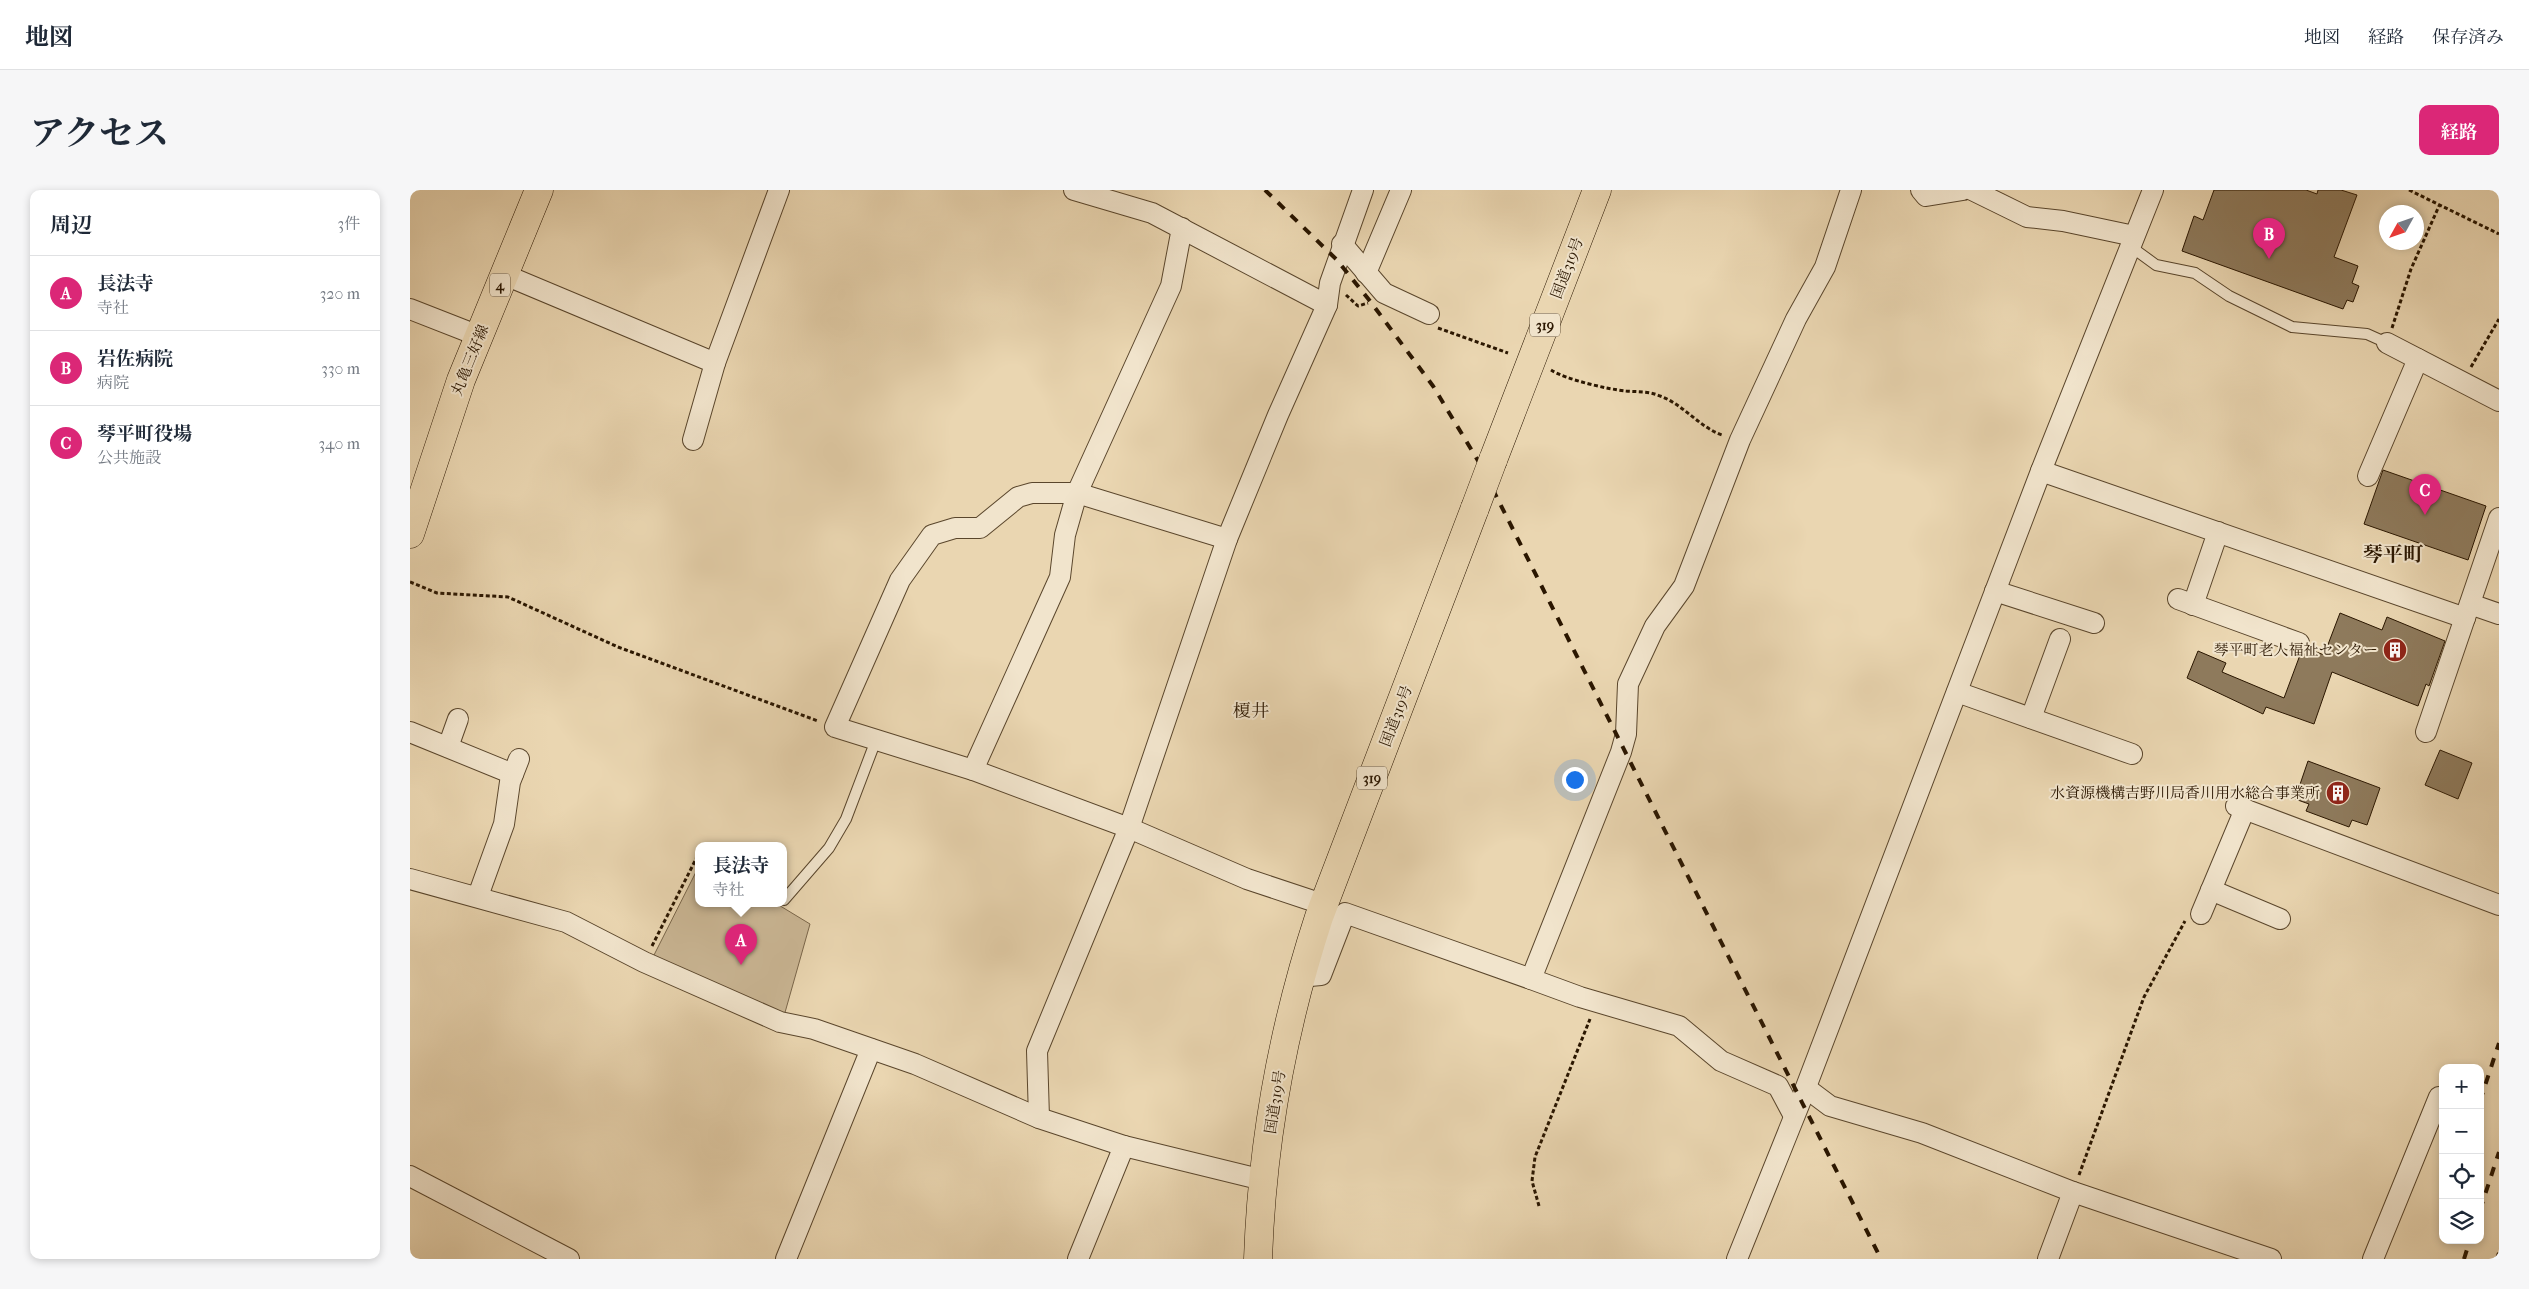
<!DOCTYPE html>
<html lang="ja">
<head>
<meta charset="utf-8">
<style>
  :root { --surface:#fff; --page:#f6f6f7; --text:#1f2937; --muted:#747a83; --line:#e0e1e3; --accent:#db2777 }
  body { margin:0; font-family:"IM FELL French Canon","Noto Serif JP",serif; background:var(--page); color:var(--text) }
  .controls { position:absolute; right:15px; bottom:15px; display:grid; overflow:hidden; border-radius:10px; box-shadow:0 2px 8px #0003 }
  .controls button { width:45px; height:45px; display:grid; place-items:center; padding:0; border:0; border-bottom:1px solid var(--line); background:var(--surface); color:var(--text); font:25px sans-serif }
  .compass { position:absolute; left:1969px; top:15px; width:45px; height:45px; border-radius:50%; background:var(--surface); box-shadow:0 2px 8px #0003; rotate:230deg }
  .you { position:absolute; left:1164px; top:589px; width:18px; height:18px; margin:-12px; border:4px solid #fff; border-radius:50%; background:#1a73e8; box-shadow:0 0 0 8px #1a73e833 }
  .badge { display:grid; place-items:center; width:32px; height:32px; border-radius:50%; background:var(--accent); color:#fff; font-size:16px; font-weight:700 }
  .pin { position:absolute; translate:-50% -41px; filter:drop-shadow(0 1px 2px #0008) }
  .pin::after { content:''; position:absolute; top:26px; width:18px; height:15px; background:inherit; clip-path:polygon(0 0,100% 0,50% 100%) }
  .popup { position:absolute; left:285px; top:652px; width:92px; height:65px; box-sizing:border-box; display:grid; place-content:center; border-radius:10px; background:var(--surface); filter:drop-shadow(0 1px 4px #0005); font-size:16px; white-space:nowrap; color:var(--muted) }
  .popup b { font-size:19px; color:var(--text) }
  .popup::after { content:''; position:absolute; left:50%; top:100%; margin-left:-10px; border:10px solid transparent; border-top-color:var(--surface) }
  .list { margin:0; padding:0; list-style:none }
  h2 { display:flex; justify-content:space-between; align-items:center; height:65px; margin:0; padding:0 20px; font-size:21px }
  h2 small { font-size:16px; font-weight:400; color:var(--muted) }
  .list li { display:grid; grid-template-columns:32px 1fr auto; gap:15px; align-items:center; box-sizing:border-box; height:75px; padding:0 20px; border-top:1px solid var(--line) }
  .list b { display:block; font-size:19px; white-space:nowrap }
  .list p { margin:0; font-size:16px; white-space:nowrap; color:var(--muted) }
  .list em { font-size:16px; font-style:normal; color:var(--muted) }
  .icon { flex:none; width:28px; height:28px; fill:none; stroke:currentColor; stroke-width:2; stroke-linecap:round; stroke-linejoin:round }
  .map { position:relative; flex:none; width:2089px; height:1069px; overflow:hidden; border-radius:10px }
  header { display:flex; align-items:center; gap:30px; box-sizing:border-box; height:70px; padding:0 25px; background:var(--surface); border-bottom:1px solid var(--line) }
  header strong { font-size:24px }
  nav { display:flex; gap:28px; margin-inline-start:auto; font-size:18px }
  .intro { display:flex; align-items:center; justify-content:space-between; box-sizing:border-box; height:120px; padding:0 30px }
  h1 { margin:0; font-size:35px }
  .button { padding:12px 22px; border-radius:10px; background:var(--accent); color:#fff; font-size:18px; font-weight:700 }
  main { display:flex; gap:30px; padding:0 30px }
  aside { flex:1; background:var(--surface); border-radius:10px; box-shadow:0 2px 8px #0003 }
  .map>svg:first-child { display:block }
  .green { fill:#c9b593; stroke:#7a664a }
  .building { fill:#8e7a5c; stroke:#2a1600 }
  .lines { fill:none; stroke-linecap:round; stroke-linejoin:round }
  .service-casing { stroke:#5a462c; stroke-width:12 }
  .minor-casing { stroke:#5a462c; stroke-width:22 }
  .primary-casing { stroke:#2a1600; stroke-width:29 }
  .trunk-casing { stroke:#2a1600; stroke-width:29 }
  .path { stroke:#2a1600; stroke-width:3; stroke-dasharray:4 2.5; stroke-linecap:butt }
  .service { stroke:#f1e4cc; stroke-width:10 }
  .minor { stroke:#f1e4cc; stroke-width:20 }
  .primary { stroke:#ead6b1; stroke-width:28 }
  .trunk { stroke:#ead6b1; stroke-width:28 }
  .rail { stroke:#2a1600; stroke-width:4; stroke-dasharray:9 9; stroke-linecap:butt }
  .trunk-bridge-casing { stroke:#2a1600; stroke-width:29; stroke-linecap:butt }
  .trunk-bridge { stroke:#ead6b1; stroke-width:28 }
  .labels { text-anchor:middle; stroke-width:4; stroke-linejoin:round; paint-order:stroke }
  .shield { fill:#f1e4cc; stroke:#66543d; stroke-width:1 }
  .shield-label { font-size:14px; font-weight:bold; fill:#2a1600 }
  .street-label { font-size:15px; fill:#2a1600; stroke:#f1e4cc }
  .poi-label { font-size:15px; fill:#2a1600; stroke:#f1e4cc; text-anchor:end }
  .quarter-label { font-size:18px; fill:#2a1600; stroke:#f1e4cc }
  .district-label { font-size:20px; font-weight:bold; fill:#2a1600; stroke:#f1e4cc }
</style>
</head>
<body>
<header>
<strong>地図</strong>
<nav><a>地図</a><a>経路</a><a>保存済み</a></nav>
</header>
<div class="intro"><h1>アクセス</h1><a class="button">経路</a></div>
<main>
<aside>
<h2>周辺<small>3件</small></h2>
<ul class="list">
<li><span class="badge">A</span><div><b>長法寺</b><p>寺社</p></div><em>320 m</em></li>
<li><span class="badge">B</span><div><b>岩佐病院</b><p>病院</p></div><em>330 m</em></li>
<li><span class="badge">C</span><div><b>琴平町役場</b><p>公共施設</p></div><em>340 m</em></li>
</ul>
</aside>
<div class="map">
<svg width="2089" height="1069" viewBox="0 0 2089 1069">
  <rect width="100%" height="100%" fill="#ead6b1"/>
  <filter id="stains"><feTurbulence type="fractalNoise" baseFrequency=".004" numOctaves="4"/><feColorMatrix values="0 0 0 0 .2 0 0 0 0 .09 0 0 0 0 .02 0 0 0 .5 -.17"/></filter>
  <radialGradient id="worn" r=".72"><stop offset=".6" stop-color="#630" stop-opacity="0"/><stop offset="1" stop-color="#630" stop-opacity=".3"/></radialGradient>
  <!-- green -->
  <path class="green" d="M288 678V714H367L400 734 374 826 243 767Z"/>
  <!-- building -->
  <g class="building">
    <path d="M1804 0H1896L1907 4 1908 0H1931L1947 5 1924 67 1948 76 1942 93 1949 96 1943 112 1937 110 1933 119 1772 61 1784 26 1793 30Z"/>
    <path d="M1973 280 2076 316 2058 370 1954 334Z"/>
    <path d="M1930 423 1972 440 1977 427 2035 451 2019 496 2016 494 2008 516 1922 482 1904 534 1856 517 1853 524 1777 488 1788 461 1816 473 1812 482 1874 508 1890 465 1899 459 1914 465Z"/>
    <path d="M2030 560 2062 573 2048 609 2015 595Z"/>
    <path d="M1898 571 1970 598 1957 635 1942 630 1939 637 1896 621 1899 614 1885 609Z"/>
  </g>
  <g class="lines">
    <!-- service casing -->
    <g class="service-casing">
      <g id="service">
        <path d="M1720 56 1746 75 1785 83 1819 106 1882 137 1957 144 1977 153"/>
        <path d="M374 710 419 658 436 629 466 550"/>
      </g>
    </g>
    <!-- minor casing -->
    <g class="minor-casing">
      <g id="minor">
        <path d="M664 0 742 23 917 115"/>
        <path d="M1511 0 1516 6 1553 0"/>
        <path d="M1562 0 1617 27 1653 31 1724 46"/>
        <path d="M932 54 974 103 1019 124"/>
        <path d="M956 83 991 0"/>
        <path d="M95 85 305 173"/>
        <path d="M0 119 69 146"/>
        <path d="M1977 153 2089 211"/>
        <path d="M283 250 305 173 369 0"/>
        <path d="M1631 281 2055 428"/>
        <path d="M1958 286 2008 169"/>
        <path d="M817 349 667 303H622L608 307 570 338H545L522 345 490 390 425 537 563 580 719 638 837 689 903 711"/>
        <path d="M1585 401 1684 433"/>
        <path d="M1768 409 1889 453"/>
        <path d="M2060 414 2089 424"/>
        <path d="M1783 415 1808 342"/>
        <path d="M1547 502 1722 564"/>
        <path d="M1621 528 1650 449"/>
        <path d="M0 542 103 584"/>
        <path d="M2016 542 2089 328"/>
        <path d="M38 557 48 529"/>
        <path d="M563 580 650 387 655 345 667 303 761 96 772 38"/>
        <path d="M1826 616 2089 715"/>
        <path d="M0 689 156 732 234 772 370 832 404 839 505 874 629 928 714 956 853 990"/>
        <path d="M1801 700 1870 729"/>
        <path d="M68 706 94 634 100 592 109 569"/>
        <path d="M1791 724 1835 619"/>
        <path d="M889 787 911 785 935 723 1121 789"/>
        <path d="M1396 898 1420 916 1512 943 1663 1002 1861 1069"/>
        <path d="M1384 926 1368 896 1311 871 1269 836 1170 807 1121 789 1211 562 1216 544 1218 494 1245 436 1274 396 1330 250 1386 129 1415 77 1441 0"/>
        <path d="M629 928 627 861 719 638 817 349 868 225 917 115 920 93 953 0"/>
        <path d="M0 986 159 1069"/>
        <path d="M376 1069 461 859"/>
        <path d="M668 1069 714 956"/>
        <path d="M1327 1069 1391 910 1631 281 1743 0"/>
        <path d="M1638 1069 1663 1002"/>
        <path d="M1963 1069 2029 907"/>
      </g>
    </g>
    <!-- primary casing -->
    <g class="primary-casing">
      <path id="primary" d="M0 344 51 190 129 0"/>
    </g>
    <!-- trunk casing -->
    <g class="trunk-casing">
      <g id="trunk">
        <path d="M1083 270 1187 0"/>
        <path d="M848 1069C852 953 873 837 909 727L1065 318"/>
      </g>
    </g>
    <!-- path -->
    <g class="path">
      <path d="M1999 0 2089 44"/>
      <path d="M936 105 948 116 958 113"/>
      <path d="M1028 138 1098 163"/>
      <path d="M1982 138 2001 79 2029 16"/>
      <path d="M2061 177 2089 129"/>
      <path d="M1141 180C1157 190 1197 199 1216 201 1228 202 1239 201 1250 206 1273 214 1289 237 1312 245"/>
      <path d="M0 392 27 403 98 407 208 457 408 531"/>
      <path d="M242 756 288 665"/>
      <path d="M1669 985 1734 807 1775 731"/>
      <path d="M1129 1016 1122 991 1125 967 1180 829"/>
    </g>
    <!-- service -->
    <use href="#service" class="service"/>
    <!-- minor -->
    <use href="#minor" class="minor"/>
    <!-- primary -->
    <use href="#primary" class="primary"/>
    <!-- trunk -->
    <use href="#trunk" class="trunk"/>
    <!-- rail -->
    <g class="rail">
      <path d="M855 0 927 70 960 111 1023 196 1070 274 1471 1069"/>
      <path d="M2070 911 2089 853"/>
      <path d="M2070 1020 2089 962"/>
      <path d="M2054 1069 2060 1050"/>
      <path d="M2087 1069 2089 1063"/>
    </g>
    <!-- trunk-bridge casing -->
    <g class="trunk-bridge-casing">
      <path id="trunk-bridge" d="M1065 318 1083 270"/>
    </g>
    <!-- trunk-bridge -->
    <use href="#trunk-bridge" class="trunk-bridge"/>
  </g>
  <!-- icons -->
  <defs>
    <g id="building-disc" transform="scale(1.25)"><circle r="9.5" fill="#8f2418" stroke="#f1e4cc"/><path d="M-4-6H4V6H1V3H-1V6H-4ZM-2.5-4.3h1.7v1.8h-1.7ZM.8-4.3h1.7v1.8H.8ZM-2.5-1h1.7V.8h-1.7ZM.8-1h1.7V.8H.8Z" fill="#fff"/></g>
  </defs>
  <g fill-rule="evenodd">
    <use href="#building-disc" x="1985" y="460"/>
    <use href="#building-disc" x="1928" y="603"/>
  </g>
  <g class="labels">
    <!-- shield labels -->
    <g class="shield">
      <rect x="80" y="83.5" width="20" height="23" rx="4"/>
      <rect x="1120" y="123.5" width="30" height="23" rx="4"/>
      <rect x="947" y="576.5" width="30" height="23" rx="4"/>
    </g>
    <g class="shield-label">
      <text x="90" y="100">4</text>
      <text x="1135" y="140">319</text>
      <text x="962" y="593">319</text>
    </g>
    <!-- street labels -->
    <g class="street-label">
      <text transform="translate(1157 78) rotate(-69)" y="5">国道319号</text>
      <text transform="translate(60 170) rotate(-68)" y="5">丸亀三好線</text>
      <text transform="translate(986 526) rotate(-69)" y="5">国道319号</text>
      <text transform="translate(865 912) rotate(-81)" y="5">国道319号</text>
    </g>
    <!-- poi labels -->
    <g class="poi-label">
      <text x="1968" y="465">琴平町老人福祉センター</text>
      <text x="1910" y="608">水資源機構吉野川局香川用水総合事業所</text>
    </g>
    <!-- quarter labels -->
    <g class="quarter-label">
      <text x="841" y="527">榎井</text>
    </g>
    <!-- district labels -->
    <g class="district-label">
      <text x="1983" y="371">琴平町</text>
    </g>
  </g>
  <rect width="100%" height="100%" filter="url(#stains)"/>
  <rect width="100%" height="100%" fill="url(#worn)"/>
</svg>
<div class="controls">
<button>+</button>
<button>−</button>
<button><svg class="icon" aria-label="locate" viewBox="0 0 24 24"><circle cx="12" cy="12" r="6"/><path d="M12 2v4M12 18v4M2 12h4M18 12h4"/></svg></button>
<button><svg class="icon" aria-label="layers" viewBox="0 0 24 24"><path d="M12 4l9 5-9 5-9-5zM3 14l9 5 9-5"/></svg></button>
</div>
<svg class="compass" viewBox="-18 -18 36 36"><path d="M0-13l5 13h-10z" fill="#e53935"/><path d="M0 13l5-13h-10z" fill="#747a83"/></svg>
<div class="you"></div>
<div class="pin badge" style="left:331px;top:775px">A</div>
<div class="popup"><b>長法寺</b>寺社</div>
<div class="pin badge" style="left:1859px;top:69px">B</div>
<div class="pin badge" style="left:2015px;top:325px">C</div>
</div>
</main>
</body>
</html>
